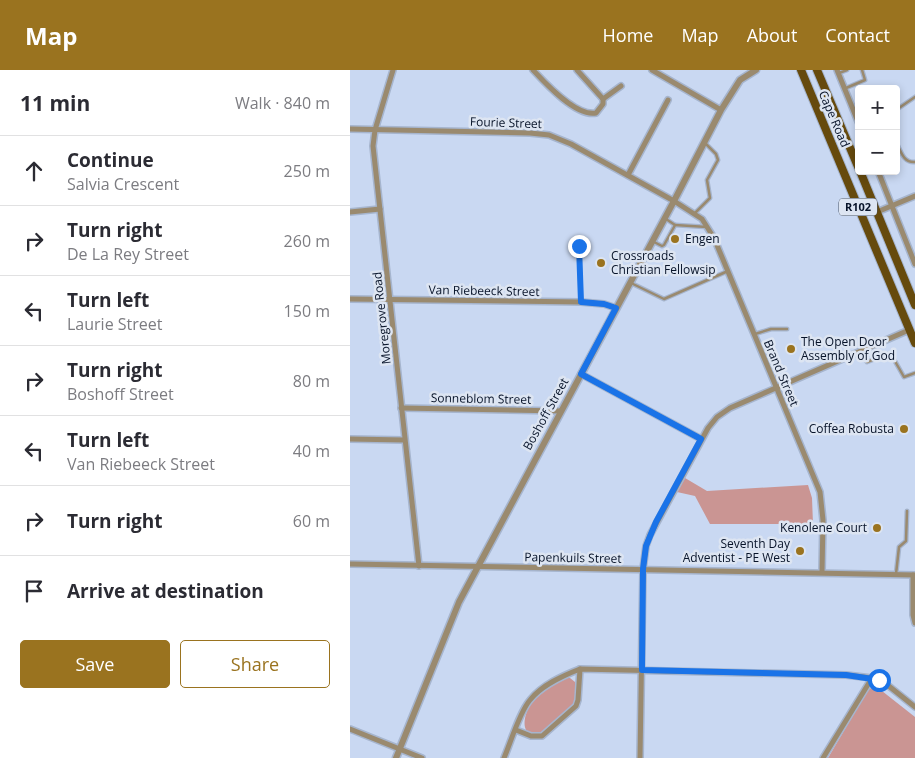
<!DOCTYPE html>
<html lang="en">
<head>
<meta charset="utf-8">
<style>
  :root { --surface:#fff; --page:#f2f2f3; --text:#2b2b33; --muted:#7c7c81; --line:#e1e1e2; --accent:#9a731f }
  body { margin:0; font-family:"Open Sans",sans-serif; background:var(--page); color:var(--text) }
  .controls { position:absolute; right:15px; top:15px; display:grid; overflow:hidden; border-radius:5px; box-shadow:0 2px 8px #0003 }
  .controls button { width:45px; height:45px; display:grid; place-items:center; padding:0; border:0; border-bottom:1px solid var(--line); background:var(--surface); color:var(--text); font:25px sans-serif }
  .stop { position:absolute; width:15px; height:15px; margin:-11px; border:4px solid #1a73e8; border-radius:50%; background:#fff }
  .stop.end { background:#1a73e8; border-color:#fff; box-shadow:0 1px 5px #0008 }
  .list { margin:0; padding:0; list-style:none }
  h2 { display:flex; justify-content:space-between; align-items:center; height:65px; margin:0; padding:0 20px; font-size:21px }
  h2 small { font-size:16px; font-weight:400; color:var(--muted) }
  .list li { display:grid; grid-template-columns:32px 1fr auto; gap:15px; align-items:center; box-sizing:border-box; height:70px; padding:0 20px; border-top:1px solid var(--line) }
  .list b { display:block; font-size:19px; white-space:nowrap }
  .list p { margin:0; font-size:16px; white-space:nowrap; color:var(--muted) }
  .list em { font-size:16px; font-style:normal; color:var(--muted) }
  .actions { display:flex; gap:10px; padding:15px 20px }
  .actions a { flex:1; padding:11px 0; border:1px solid var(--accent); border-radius:5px; text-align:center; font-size:18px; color:var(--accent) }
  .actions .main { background:var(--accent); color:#fff }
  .icon { flex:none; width:28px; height:28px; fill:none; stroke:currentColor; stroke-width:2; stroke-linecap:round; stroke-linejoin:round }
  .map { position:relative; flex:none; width:565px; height:688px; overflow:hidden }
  header { display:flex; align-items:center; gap:30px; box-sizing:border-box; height:70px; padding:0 25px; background:var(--accent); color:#fff }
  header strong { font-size:24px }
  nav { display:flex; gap:28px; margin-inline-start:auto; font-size:18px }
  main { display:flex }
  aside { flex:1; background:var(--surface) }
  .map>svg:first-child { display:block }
  .green { fill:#ca9593 }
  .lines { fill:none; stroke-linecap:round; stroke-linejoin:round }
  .service-casing { stroke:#a6b5ce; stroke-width:5 }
  .minor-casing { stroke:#a6b5ce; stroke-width:8 }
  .tertiary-casing { stroke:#a6b5ce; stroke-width:9 }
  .primary-casing { stroke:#a6b5ce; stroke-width:10 }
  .service { stroke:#9a8a6f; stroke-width:2.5 }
  .minor { stroke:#9a8a6f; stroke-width:5 }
  .tertiary { stroke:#9a8a6f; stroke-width:6 }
  .primary { stroke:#664a0d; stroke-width:8 }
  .route { stroke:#1a73e8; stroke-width:6 }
  .poi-dot { fill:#9a731f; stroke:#dde5f2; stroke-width:2 }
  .labels { text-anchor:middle; stroke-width:5; stroke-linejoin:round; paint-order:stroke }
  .shield { fill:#dde5f2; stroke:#475265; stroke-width:1 }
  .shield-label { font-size:11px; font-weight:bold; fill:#071329 }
  .street-label { font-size:12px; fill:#071329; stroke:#dde5f2 }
  .poi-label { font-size:12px; fill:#071329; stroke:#dde5f2; text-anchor:start }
</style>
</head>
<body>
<header>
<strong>Map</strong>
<nav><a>Home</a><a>Map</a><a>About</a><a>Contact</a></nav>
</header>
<main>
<aside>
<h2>11 min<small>Walk · 840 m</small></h2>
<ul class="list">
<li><svg class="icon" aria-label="ahead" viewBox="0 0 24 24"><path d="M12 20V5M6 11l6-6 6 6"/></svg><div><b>Continue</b><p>Salvia Crescent</p></div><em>250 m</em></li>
<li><svg class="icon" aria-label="right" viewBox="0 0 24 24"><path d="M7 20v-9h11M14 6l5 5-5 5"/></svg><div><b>Turn right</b><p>De La Rey Street</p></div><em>260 m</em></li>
<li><svg class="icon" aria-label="left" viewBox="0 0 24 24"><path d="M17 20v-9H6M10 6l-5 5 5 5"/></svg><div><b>Turn left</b><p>Laurie Street</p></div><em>150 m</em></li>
<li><svg class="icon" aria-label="right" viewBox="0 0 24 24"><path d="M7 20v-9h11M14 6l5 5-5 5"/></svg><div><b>Turn right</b><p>Boshoff Street</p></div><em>80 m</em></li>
<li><svg class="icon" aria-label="left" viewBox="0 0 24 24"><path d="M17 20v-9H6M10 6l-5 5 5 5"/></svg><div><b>Turn left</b><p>Van Riebeeck Street</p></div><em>40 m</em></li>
<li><svg class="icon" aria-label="right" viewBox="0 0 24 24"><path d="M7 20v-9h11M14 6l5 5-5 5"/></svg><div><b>Turn right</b></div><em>60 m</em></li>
<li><svg class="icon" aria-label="arrive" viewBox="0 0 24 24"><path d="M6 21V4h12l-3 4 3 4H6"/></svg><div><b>Arrive at destination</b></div></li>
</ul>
<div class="actions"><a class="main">Save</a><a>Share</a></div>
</aside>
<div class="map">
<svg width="565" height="688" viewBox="0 0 565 688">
  <rect width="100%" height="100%" fill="#c9d8f2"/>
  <!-- green -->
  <g class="green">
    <path d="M335 408 357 421 458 415 462 428 463 454H360L345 426 327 422Z"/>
    <path d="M216 608H220L225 612 226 632 190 664C169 669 173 645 181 634 189 623 204 612 216 608Z"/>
    <path d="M519 618 532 621 565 647V688H478Z"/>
  </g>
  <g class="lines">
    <!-- service casing -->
    <g class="service-casing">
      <g id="service">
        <path d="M489 3 497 0"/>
        <path d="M496 18 515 10 512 0"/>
        <path d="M546 40 565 27"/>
        <path d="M546 72C551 81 553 93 565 92"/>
        <path d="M345 143 360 128 357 110 368 90 366 84 355 73"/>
        <path d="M325 155 357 157"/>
        <path d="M304 172 312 176 314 175 324 157 325 155 316 149"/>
        <path d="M229 176 231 231"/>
        <path d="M281 213 314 229 378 201"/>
        <path d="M405 264 421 259H437"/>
        <path d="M511 281 517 292 537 284 542 286 554 307 565 303"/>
        <path d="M546 504 549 477 556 471 557 441"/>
      </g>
    </g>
    <!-- minor casing -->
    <g class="minor-casing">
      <g id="minor">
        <path d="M43 0 25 60 23 76C38 216 53 356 69 496"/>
        <path d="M183 0C195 13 226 47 246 43L253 34V29L227 0"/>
        <path d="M302 0 371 40"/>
        <path d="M487 0 509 54"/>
        <path d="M253 29 271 16"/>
        <path d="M0 59 180 63 199 65 221 74 324 131 352 149 364 168 470 422 473 450 472 502"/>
        <path d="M528 101 565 194"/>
        <path d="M278 105 318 30"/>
        <path d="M0 142 30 139"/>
        <path d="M527 142 565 126"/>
        <path d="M0 229 231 232 254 234 266 238"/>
        <path d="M231 304 351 369"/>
        <path d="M51 338 211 341"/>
        <path d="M0 369 54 370"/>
        <path d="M0 494 565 505"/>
        <path d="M563 505V545L565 553"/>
        <path d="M0 659 72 688"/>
        <path d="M166 660 181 666H192L226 636 228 630 230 599"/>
        <path d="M154 688C161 672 169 643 180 630 192 615 212 606 230 599L496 605 522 608 535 613 565 637"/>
        <path d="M290 688 293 499 296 476 300 465 358 358 367 347 380 338 559 260"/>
        <path d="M473 688 522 608"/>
      </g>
    </g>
    <!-- tertiary casing -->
    <g class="tertiary-casing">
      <path id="tertiary" d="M46 688 109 532 324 131 371 40 390 10 406 0"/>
    </g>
    <!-- primary casing -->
    <g class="primary-casing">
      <g id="primary">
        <path d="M451 0 565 273"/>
        <path d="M467 0 509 99"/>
        <path d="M510 101 565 235"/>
      </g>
    </g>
    <!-- service -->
    <use href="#service" class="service"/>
    <!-- minor -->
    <use href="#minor" class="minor"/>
    <!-- tertiary -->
    <use href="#tertiary" class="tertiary"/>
    <!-- primary -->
    <use href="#primary" class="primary"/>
  </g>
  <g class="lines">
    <!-- route -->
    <path class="route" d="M229 176 231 232 254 234 266 238 231 304 351 369 306 452 296 476 293 499 292 600 496 605 529 610"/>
  </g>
  <!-- markers -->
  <g class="poi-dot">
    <circle cx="325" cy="169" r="5"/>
    <circle cx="251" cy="193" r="5"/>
    <circle cx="441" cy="279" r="5"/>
    <circle cx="554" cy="359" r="5"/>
    <circle cx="527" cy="458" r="5"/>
    <circle cx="450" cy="481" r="5"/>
  </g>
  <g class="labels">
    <!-- shield labels -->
    <rect class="shield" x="489" y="128.5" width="38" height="17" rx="4"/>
    <g class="shield-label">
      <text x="508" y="141">R102</text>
    </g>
    <!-- street labels -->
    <g class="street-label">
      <text transform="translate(484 49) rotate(67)" y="4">Cape Road</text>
      <text transform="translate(156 53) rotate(2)" y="4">Fourie Street</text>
      <text transform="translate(134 221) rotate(1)" y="4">Van Riebeeck Street</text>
      <text transform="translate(32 248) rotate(-96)" y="4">Moregrove Road</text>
      <text transform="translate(431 303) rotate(67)" y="4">Brand Street</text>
      <text transform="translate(131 329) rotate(1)" y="4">Sonneblom Street</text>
      <text transform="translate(196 344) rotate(-61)" y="4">Boshoff Street</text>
      <text transform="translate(223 488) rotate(1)" y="4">Papenkuils Street</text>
    </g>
    <!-- poi labels -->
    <g class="poi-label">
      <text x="335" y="173">Engen</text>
      <text x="261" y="190">Crossroads<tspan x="261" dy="14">Christian Fellowsip</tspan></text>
      <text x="451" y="276">The Open Door<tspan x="451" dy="14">Assembly of God</tspan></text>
      <text x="544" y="363" text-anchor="end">Coffea Robusta</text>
      <text x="517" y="462" text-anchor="end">Kenolene Court</text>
      <text x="440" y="478" text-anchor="end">Seventh Day<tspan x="440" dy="14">Adventist - PE West</tspan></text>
    </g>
  </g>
</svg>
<div class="controls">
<button>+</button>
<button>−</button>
</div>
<div class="stop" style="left:529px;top:610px"></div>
<div class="stop end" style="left:229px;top:176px"></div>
</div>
</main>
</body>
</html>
